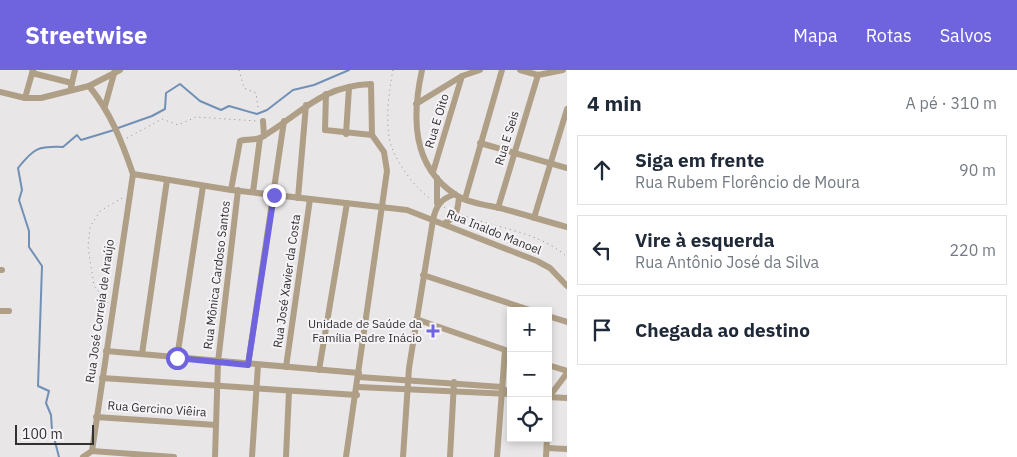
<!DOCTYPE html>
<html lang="pt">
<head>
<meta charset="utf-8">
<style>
  :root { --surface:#fff; --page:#f2f2f3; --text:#1f2937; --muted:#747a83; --line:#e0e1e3; --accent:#6f64de }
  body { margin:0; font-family:"IBM Plex Sans",sans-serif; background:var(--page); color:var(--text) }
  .controls { position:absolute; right:15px; bottom:15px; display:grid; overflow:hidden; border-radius:0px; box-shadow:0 2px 8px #0003 }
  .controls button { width:45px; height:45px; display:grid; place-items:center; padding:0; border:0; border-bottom:1px solid var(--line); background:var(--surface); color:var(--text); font:25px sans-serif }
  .scale { position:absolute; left:15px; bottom:12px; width:79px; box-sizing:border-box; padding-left:5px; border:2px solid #323132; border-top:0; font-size:14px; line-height:18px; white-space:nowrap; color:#323132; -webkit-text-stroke:4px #f6f3f6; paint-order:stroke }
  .stop { position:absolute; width:15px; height:15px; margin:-11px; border:4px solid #6f64de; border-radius:50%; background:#fff }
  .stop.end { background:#6f64de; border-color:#fff; box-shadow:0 1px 5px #0008 }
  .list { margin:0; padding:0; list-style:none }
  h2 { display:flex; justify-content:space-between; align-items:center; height:65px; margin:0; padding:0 20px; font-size:21px }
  h2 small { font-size:16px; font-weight:400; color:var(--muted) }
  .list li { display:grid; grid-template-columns:32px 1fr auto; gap:15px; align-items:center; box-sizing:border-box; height:70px; margin:0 10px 10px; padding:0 10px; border:1px solid var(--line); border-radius:0px }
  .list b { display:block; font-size:19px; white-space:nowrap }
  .list p { margin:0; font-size:16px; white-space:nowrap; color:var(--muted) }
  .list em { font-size:16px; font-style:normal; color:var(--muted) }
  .icon { flex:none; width:28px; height:28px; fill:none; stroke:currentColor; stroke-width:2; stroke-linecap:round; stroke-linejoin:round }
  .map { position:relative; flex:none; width:567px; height:387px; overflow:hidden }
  header { display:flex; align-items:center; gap:30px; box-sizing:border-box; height:70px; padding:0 25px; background:var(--accent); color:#fff }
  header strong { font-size:24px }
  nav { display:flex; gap:28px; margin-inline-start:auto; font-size:18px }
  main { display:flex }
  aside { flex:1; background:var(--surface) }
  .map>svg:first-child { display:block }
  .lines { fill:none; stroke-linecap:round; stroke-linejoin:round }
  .stream { stroke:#7190b5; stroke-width:2 }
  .path { stroke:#908e8f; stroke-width:1; stroke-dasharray:1 4; stroke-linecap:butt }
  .minor { stroke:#af9f86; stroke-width:6 }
  .route { stroke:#6f64de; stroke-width:6 }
  .poi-dot { fill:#6f64de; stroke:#f6f3f6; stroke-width:2 }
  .labels { text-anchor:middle; stroke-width:4; stroke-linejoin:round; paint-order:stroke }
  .street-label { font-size:12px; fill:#323132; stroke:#f6f3f6 }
  .poi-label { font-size:12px; fill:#323132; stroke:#f6f3f6; text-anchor:end }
</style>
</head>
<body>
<header>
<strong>Streetwise</strong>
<nav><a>Mapa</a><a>Rotas</a><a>Salvos</a></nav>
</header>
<main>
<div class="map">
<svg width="567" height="387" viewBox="0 0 567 387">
  <rect width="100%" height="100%" fill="#e9e6e8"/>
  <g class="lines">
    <!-- stream -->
    <g class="stream">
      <path d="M118 58 152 46 165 39 166 23 180 14 200 31 221 40 229 36 257 44 267 40 293 20 314 15 349 0"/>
      <path d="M59 387 52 360 51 345 46 333 49 321 38 316 42 196 29 177V161L19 130 22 120 18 98C34 78 38 76 63 77L77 65 81 70 114 60"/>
    </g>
    <!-- path -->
    <g class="path">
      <path d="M239 0 244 18 256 23 258 38"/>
      <path d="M393 0C389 20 384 59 392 78 399 96 416 119 432 130"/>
      <path d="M127 68 162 49 178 55 196 47 257 51"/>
      <path d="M444 137 451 141"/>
      <path d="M462 145C496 158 540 162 567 187"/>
      <path d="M108 233 94 216 88 177 90 157 100 141 124 127"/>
    </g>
    <!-- minor -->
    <g class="minor">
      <path d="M422 0C412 46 411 96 456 125 468 133 486 135 500 138 522 144 545 151 567 157"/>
      <path d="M520 0 538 5 563 0"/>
      <path d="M32 3 72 13"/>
      <path d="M89 16C111 43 122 72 133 104L92 381"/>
      <path d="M71 17 75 0"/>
      <path d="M0 22 25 28H41L89 16 120 0"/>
      <path d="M326 24 325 60 372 65"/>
      <path d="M25 28 33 0"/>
      <path d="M416 34 462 6 480 0"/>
      <path d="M105 36 115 0"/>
      <path d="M263 51 264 66"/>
      <path d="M346 64 349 18"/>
      <path d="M480 73 567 98"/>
      <path d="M433 102 462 6"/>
      <path d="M133 104 231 120 407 140 537 191 550 198 567 216"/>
      <path d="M437 108V133"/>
      <path d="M231 120 240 71C247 68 256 71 262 67 301 44 320 16 371 14L372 65 384 82 387 101 346 387"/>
      <path d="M253 122 260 68"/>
      <path d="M298 128 306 35"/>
      <path d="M465 129 502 0"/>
      <path d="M498 138 538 5"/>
      <path d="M534 148 567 39"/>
      <path d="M445 153C457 147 458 139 459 127"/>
      <path d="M0 200H2"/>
      <path d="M423 205 533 241"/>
      <path d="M0 241H9"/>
      <path d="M548 246 567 252"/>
      <path d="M416 249 511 282"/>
      <path d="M106 281 359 303"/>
      <path d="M142 284 167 110"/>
      <path d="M177 288 203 116"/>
      <path d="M248 295 284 51"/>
      <path d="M548 295 567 301"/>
      <path d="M286 297 310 129"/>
      <path d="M319 300 347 133"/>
      <path d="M359 307 502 317 508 324"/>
      <path d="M102 308 357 325"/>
      <path d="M358 317 511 324"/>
      <path d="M548 327 567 328"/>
      <path d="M548 339 549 327 567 303"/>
      <path d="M96 347 216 355"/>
      <path d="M547 378 567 379"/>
      <path d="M92 381 174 387"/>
      <path d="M83 387 92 381"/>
      <path d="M215 387 218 292 238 120"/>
      <path d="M252 387 258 295"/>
      <path d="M286 387 289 321"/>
      <path d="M403 387 409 298 433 150C436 135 441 129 455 124"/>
      <path d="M450 387 454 312"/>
      <path d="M497 387 505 280"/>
      <path d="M546 387 547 368"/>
    </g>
  </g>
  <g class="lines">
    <!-- route -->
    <path class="route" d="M177 288 248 295 274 125"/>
  </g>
  <!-- markers -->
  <path class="poi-dot" d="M430.5 253.5h5v5h5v5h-5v5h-5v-5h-5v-5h5z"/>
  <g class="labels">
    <!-- street labels -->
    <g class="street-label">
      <text transform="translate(437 51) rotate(-73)" y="4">Rua E Oito</text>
      <text transform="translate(507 68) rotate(-73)" y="4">Rua E Seis</text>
      <text transform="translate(494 162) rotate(22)" y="4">Rua Inaldo Manoel</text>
      <text transform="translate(217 205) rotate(-83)" y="4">Rua Mônica Cardoso Santos</text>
      <text transform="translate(287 211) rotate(-82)" y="4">Rua José Xavier da Costa</text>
      <text transform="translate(100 241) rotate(-82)" y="4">Rua José Correia de Araújo</text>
      <text transform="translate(157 339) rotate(4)" y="4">Rua Gercino Viêira</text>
    </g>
    <!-- poi labels -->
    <g class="poi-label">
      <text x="422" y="258">Unidade de Saúde da<tspan x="422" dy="14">Família Padre Inácio</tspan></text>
    </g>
  </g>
</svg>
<div class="controls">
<button>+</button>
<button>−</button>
<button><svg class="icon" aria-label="locate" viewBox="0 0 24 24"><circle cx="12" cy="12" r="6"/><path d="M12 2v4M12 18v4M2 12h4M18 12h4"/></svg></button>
</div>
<div class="scale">100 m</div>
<div class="stop" style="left:177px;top:288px"></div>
<div class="stop end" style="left:274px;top:125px"></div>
</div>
<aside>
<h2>4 min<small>A pé · 310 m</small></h2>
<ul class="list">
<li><svg class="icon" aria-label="ahead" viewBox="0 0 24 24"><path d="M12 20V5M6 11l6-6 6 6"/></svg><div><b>Siga em frente</b><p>Rua Rubem Florêncio de Moura</p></div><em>90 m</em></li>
<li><svg class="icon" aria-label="left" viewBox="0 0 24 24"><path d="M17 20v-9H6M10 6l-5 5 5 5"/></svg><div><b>Vire à esquerda</b><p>Rua Antônio José da Silva</p></div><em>220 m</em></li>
<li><svg class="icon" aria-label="arrive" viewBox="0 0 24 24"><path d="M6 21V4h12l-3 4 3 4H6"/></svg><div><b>Chegada ao destino</b></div></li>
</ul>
</aside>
</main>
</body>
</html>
